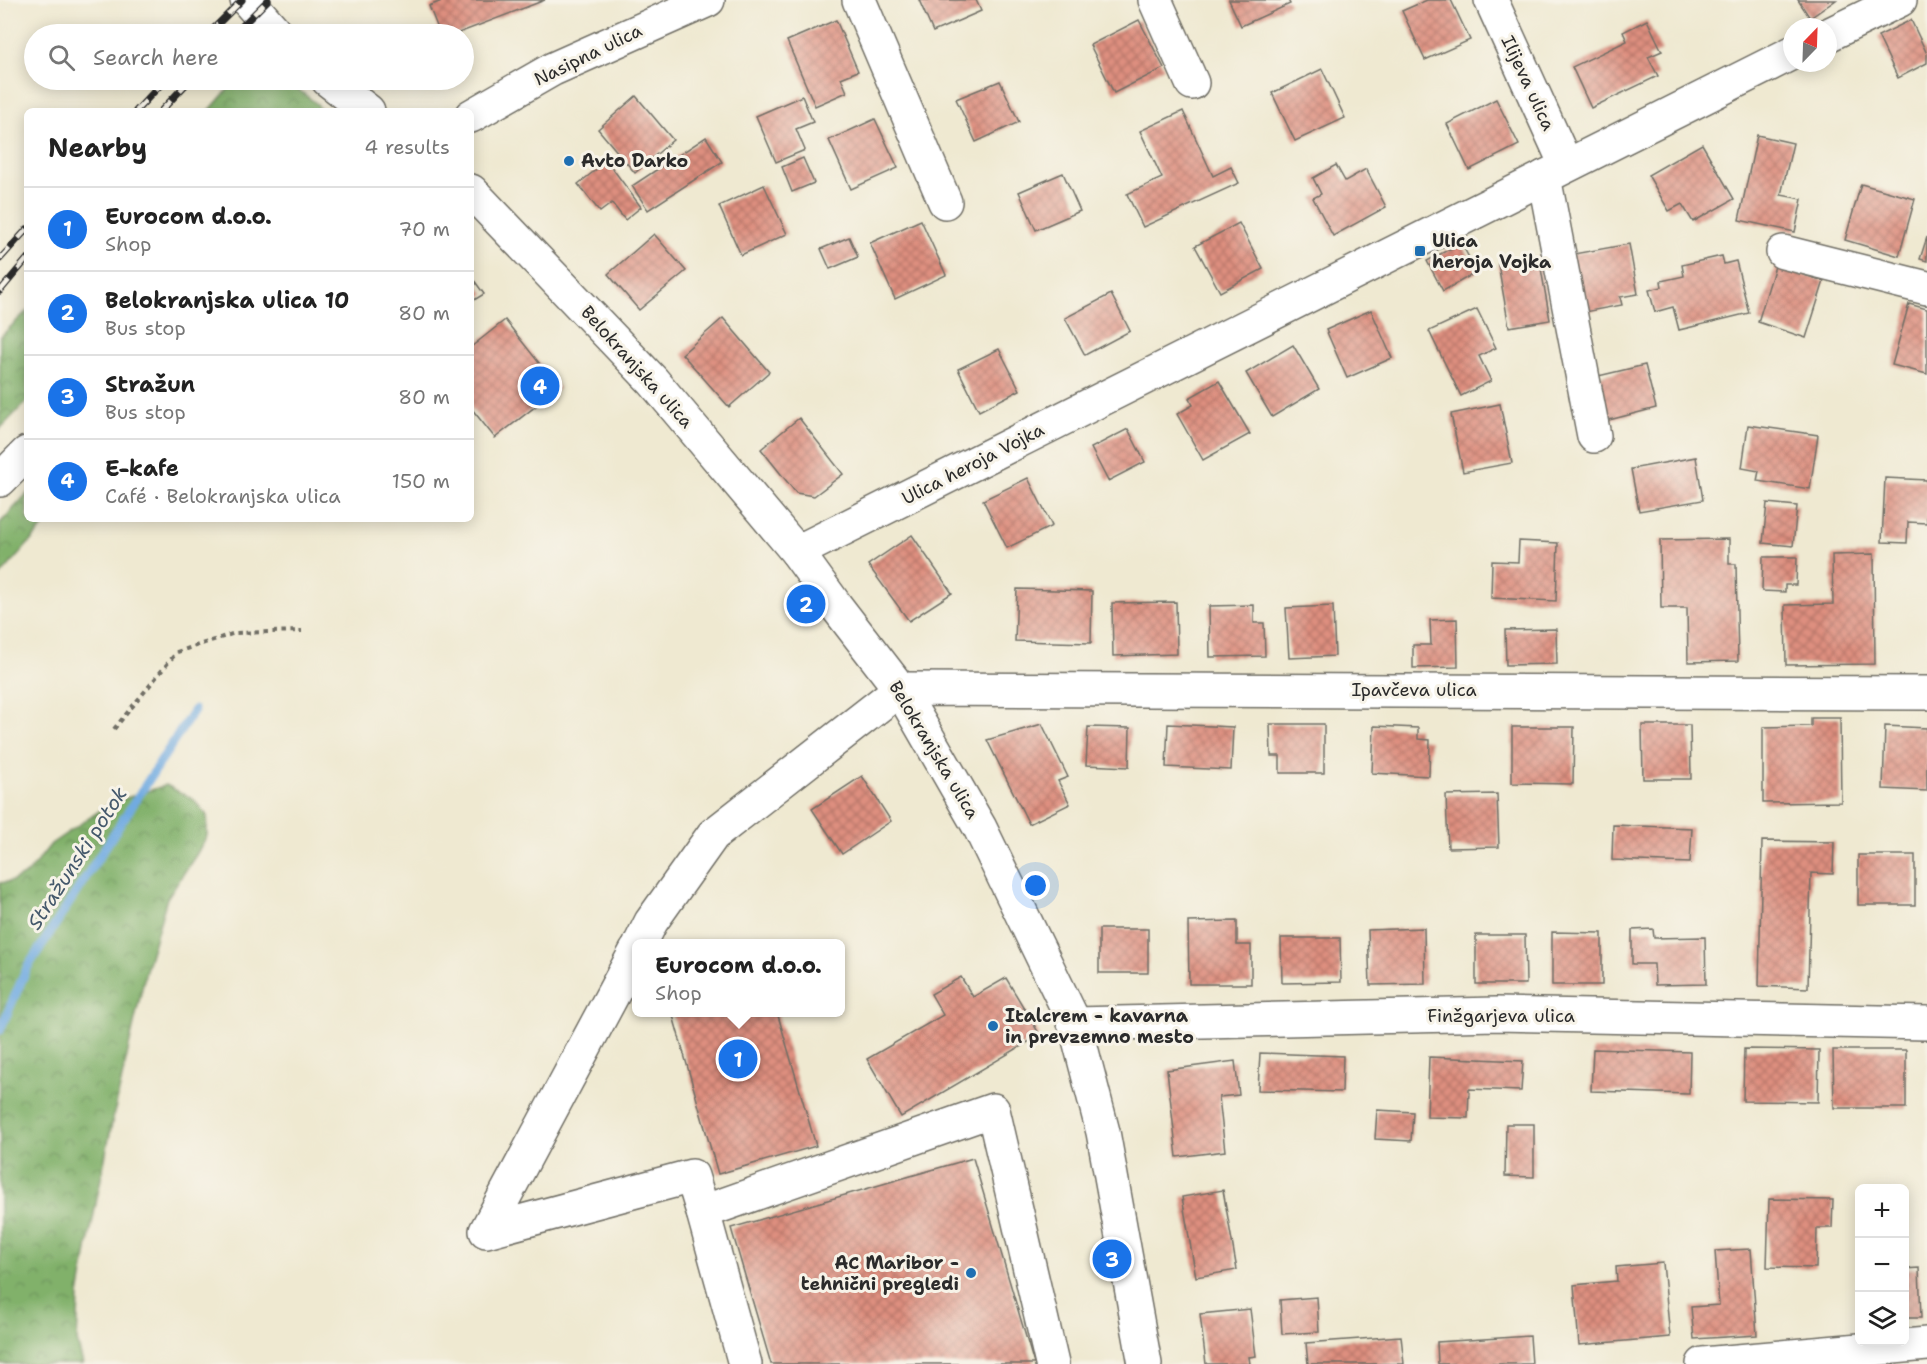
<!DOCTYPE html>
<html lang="en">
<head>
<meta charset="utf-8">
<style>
  :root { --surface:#fff; --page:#f2f2f2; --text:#222; --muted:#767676; --line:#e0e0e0; --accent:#1a73e8 }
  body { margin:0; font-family:"Shantell Sans",sans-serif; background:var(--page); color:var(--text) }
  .controls { position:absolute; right:18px; bottom:18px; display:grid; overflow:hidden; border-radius:9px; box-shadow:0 3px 15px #0003 }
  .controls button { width:54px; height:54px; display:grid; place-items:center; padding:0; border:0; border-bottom:2px solid var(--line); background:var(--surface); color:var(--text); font:30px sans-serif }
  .compass { position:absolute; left:1783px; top:18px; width:54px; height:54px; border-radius:50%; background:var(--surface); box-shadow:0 3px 15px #0003; rotate:23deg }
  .you { position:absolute; left:1036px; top:886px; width:21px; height:21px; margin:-15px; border:4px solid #fff; border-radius:50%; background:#1a73e8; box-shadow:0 0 0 9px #1a73e833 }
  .badge { display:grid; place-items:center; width:39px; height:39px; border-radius:50%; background:var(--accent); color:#fff; font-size:20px; font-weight:700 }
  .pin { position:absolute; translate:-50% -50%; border:3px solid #fff; box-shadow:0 2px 6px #0006 }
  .popup { position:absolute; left:632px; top:939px; width:213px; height:78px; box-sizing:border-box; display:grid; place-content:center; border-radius:9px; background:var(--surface); filter:drop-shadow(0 2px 4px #0005); font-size:20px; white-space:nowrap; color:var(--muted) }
  .popup b { font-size:22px; color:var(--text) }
  .popup::after { content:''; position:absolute; left:50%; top:100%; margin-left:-12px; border:12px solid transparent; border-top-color:var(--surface) }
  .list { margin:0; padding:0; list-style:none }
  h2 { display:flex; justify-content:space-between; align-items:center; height:78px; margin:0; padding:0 24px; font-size:26px }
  h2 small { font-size:20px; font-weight:400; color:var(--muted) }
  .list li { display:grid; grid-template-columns:39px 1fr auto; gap:18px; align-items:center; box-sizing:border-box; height:84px; padding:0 24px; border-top:2px solid var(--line) }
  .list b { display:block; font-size:22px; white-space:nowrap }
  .list p { margin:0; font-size:20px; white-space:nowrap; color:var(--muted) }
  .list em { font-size:20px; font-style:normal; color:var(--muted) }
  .icon { flex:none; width:33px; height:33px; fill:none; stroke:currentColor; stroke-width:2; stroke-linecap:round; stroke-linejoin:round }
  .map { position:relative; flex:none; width:1927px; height:1364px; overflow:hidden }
  .search { position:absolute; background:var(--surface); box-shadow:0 3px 15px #0003; left:24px; top:24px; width:450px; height:66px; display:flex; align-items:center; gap:15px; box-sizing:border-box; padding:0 21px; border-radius:33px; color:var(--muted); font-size:22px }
  .panel { position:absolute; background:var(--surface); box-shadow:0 3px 15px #0003; left:24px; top:108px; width:450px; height:414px; border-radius:9px }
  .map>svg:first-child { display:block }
  .forest { fill:url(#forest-crowns); stroke:#566e4b; stroke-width:1.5 }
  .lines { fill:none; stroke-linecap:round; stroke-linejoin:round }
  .stream { stroke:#71abe1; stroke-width:9 }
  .building { fill:url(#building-cross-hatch) }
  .minor-casing { stroke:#706e65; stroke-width:36 }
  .path { stroke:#706e65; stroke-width:4; stroke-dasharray:4.5 4.5; stroke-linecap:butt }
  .minor { stroke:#fff; stroke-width:33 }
  .rail-casing { stroke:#2b2b2b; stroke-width:7 }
  .rail { stroke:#f7f3e8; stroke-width:4.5; stroke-dasharray:14; stroke-linecap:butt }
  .poi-dot { fill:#1f6fb2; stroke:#f7f3e8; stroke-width:2 }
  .labels { text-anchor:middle; stroke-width:6; stroke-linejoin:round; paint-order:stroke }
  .street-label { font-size:18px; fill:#2b2b2b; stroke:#f7f3e8 }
  .poi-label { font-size:18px; font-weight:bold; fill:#2b2b2b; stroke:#f7f3e8; text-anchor:start }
  .water-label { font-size:20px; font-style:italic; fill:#44586b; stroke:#f7f3e8 }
</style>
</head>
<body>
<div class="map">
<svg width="1927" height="1364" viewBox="0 0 1927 1364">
  <defs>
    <pattern id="forest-crowns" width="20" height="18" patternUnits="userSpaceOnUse" patternTransform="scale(1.5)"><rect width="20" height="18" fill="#81b16b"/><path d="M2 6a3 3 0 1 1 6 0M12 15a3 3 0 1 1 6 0" fill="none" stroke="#6a9058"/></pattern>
    <pattern id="building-cross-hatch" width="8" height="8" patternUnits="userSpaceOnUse" patternTransform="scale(1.5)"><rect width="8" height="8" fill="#de8f7f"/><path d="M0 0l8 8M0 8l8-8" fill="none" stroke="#b47568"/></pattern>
  </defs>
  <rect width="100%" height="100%" fill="#f7f3e8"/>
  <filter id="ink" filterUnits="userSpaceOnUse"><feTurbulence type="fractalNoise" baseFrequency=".0167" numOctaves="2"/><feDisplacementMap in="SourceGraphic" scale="12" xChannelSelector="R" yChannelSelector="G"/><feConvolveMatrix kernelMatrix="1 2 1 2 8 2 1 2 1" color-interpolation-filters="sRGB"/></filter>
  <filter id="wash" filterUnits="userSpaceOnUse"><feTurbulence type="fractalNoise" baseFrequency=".008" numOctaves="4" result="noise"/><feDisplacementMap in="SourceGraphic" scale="24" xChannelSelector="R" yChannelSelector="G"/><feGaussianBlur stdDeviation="1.35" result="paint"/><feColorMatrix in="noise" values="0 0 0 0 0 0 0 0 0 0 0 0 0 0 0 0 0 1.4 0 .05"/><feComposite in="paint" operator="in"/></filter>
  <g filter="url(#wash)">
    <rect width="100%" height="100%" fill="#efe9d1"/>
    <!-- forest -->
    <g class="forest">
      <path d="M236 80H286L317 104 321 111H209Z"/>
      <path d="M27 311V401L0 429V337Z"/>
      <path d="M27 494V519H50L0 576V523Z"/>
      <path d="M166 785 193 799 207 815V836L196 855 167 898 146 970 112 1123 88 1244 79 1296 77 1341 83 1364H0V883L13 881 29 872 51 844 111 803Z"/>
    </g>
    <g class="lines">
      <!-- stream -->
      <path class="stream" d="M0 1030 27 968 194 710"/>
    </g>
    <g id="blocks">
      <!-- building -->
      <g class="building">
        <path d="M444 0H545L456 34H440L429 6Z"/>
        <path d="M919 0H976L981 11 933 32Z"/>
        <path d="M1229 0H1288L1290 4 1241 26Z"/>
        <path d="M1427 0H1451L1470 40 1425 60 1402 11Z"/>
        <path d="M1798 0H1836L1810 18Z"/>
        <path d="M836 20 858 71 841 78 847 92 815 106 787 41Z"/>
        <path d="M1139 20 1164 68 1114 93 1090 45Z"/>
        <path d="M1647 20 1662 51 1648 57 1658 76 1591 108 1572 67 1627 41 1623 32Z"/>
        <path d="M1911 20 1927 54V63L1898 78 1878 36Z"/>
        <path d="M1322 69 1345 118 1295 141 1272 93Z"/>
        <path d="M1000 81 1019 122 976 142 956 99Z"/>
        <path d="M636 96 673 140 635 173 598 129Z"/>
        <path d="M802 96 813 122 796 129 805 150 776 162 756 116Z"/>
        <path d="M1496 99 1519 145 1469 170 1447 124Z"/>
        <path d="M1183 111 1213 176 1231 167 1239 183 1143 227 1127 194 1162 178 1140 131Z"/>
        <path d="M875 119 898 168 851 189 829 140Z"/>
        <path d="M1757 135 1793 143 1781 195 1802 199 1795 232 1739 220Z"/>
        <path d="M706 137 722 162 648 210 632 186Z"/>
        <path d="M1702 144 1734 199 1693 222 1682 204 1669 211 1648 175Z"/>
        <path d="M803 158 814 183 792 192 782 167Z"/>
        <path d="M607 161 641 207 625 220 612 203 600 212 578 184Z"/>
        <path d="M1336 165 1345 181 1366 169 1386 207 1333 236 1313 198 1321 194 1313 178Z"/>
        <path d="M1063 173 1080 211 1036 230 1019 192Z"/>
        <path d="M1861 184 1915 199 1899 256 1845 240Z"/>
        <path d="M764 185 787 234 741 255 719 206Z"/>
        <path d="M921 220 946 275 895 299 870 243Z"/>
        <path d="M1239 223 1263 269 1220 292 1195 246Z"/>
        <path d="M654 234 686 271 639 310 608 274Z"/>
        <path d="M849 237 858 257 830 269 821 249Z"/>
        <path d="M1927 237V261L1920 259Z"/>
        <path d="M1461 243 1477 272 1443 291 1427 261Z"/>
        <path d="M1629 244 1638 294 1620 297 1622 305 1579 313 1568 255Z"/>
        <path d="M1722 256 1724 264 1736 261 1749 313 1679 330 1673 307 1655 312 1649 290 1662 287 1661 281 1684 276 1682 265Z"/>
        <path d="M1539 257 1550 320 1509 327 1498 264Z"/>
        <path d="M1775 266 1824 281 1806 338 1758 322Z"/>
        <path d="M471 276 484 294 471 302Z"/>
        <path d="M1111 294 1130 331 1085 355 1065 318Z"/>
        <path d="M1909 304 1927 309V374L1892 365Z"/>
        <path d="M1477 309 1496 348 1479 356 1491 381 1461 396 1429 331Z"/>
        <path d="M1371 310 1392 358 1347 378 1326 330Z"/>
        <path d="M723 318 769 372 729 407 682 354Z"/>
        <path d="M505 320 559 388 495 438 471 408V347Z"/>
        <path d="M1293 345 1319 389 1272 417 1246 373Z"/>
        <path d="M999 349 1020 390 979 411 958 369Z"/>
        <path d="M1645 365 1656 408 1605 421 1594 377Z"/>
        <path d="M1219 381 1250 434 1203 460 1177 414 1193 405 1189 398Z"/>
        <path d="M1500 404 1512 463 1463 472 1451 414Z"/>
        <path d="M799 418 843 474 814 496 796 493 761 449Z"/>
        <path d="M1748 425 1818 435 1810 489 1757 481 1759 471 1742 468Z"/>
        <path d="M1128 429 1145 462 1108 481 1091 448Z"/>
        <path d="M1696 457 1703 500 1639 511 1631 469Z"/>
        <path d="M1028 478 1052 526 1007 548 983 500Z"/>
        <path d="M1885 478 1927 480V523L1908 522 1907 543 1882 542Z"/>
        <path d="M1767 503 1797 506 1793 546 1763 543Z"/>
        <path d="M912 535 952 593 909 621 868 565Z"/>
        <path d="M1729 539V564H1736L1738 661 1688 662 1687 608H1661L1660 540Z"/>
        <path d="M1519 541 1558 543 1556 601 1491 598 1492 561 1518 562Z"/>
        <path d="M1874 554 1875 664 1786 665 1785 605 1833 604 1832 555Z"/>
        <path d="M1763 557H1797L1796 585H1785V592L1762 591Z"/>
        <path d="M1017 589 1092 591 1091 643 1015 641Z"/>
        <path d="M1176 602 1177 654 1113 656 1112 603Z"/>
        <path d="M1254 605V623H1264L1265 656 1210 657 1209 606Z"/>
        <path d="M1333 606 1335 656 1289 658 1286 608Z"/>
        <path d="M1457 619 1458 667 1413 668V645H1431L1430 620Z"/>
        <path d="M1556 629 1557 664 1506 665 1505 630Z"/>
        <path d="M1811 718H1840L1841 802 1763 803V727L1811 726Z"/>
        <path d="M1042 724 1068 777 1058 781 1070 804 1029 824 987 740Z"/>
        <path d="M1168 724 1233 727 1231 770 1166 767Z"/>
        <path d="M1270 724H1324V773H1280V756H1271Z"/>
        <path d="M1642 725H1690L1691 779H1643Z"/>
        <path d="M1374 726 1418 728V739L1430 740 1429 776 1372 773Z"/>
        <path d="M1885 726 1927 728V791L1883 789Z"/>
        <path d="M1088 727 1130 728 1129 767 1086 765Z"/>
        <path d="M1512 727H1574L1573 784 1512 783Z"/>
        <path d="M862 776 891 821 842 854 812 809Z"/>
        <path d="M1497 794 1499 847 1448 848 1446 795Z"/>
        <path d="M1613 825 1692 828 1690 863 1612 860Z"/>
        <path d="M1762 841 1834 842 1833 874 1811 873 1808 988 1759 986Z"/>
        <rect x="1858" y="855" width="57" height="50"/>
        <path d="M1237 921V945H1251V984H1189L1188 922Z"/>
        <path d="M1424 928 1425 984 1370 985 1368 930Z"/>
        <rect x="1099" y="929" width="49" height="44"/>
        <path d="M1653 929 1654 938 1705 937 1706 984 1655 985 1654 964H1632V930Z"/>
        <path d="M1552 932 1602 933V985H1552Z"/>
        <path d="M1476 935H1525L1526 984H1476Z"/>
        <path d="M1281 938H1340L1341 982 1282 983Z"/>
        <path d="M961 977 973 997 1006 978 1040 1035 901 1117 867 1059 943 1015 931 994Z"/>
        <path d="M672 1012H777L816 1146 718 1174Z"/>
        <path d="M1593 1049 1690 1052 1689 1094 1591 1091Z"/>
        <path d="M1744 1049 1819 1050 1818 1102 1743 1101Z"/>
        <path d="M1833 1050H1906V1108H1834Z"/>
        <path d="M1260 1053 1343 1056 1342 1092 1258 1090Z"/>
        <path d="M1429 1057 1523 1061 1521 1091 1469 1089 1468 1118 1427 1117Z"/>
        <path d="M1235 1061 1239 1095 1219 1097 1225 1151 1177 1157 1167 1070Z"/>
        <path d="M1377 1110 1413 1112 1411 1141 1375 1139Z"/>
        <path d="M1506 1124H1534V1177L1505 1176Z"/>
        <path d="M973 1158 1034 1364H771L731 1228Z"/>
        <path d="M1223 1190 1237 1270 1196 1277 1182 1197Z"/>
        <path d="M1769 1199 1833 1200 1832 1228H1817L1816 1268 1767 1267Z"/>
        <path d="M1751 1249 1757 1335 1694 1339 1691 1307 1719 1305 1715 1251Z"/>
        <path d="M1663 1263 1670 1337 1579 1345 1574 1285 1617 1281 1616 1267Z"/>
        <path d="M1919 1268 1921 1318H1904V1269Z"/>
        <path d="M1317 1297 1319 1332 1282 1334 1280 1300Z"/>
        <path d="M1250 1309 1256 1356 1249 1357 1250 1364H1206L1200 1314Z"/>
        <path d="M1401 1336 1404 1364H1308L1306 1343Z"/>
        <path d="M1530 1336 1532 1364H1438L1437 1342Z"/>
      </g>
    </g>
  </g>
  <g filter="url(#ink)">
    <use href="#blocks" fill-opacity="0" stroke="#706e65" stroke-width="1.5"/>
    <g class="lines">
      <!-- minor casing -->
      <g class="minor-casing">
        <g id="minor">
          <path d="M247 0 277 34"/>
          <path d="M859 0 945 202"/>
          <path d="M1155 0 1192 83"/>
          <path d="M1491 0 1566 165"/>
          <path d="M1828 35 1900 0"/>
          <path d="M328 80 368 111"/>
          <path d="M471 116 553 69 708 0"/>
          <path d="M1544 177 1594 436"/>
          <path d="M471 191 653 381 797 552 836 606 900 689 980 828 1075 1024 1103 1132 1145 1364"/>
          <path d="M1783 252 1927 288"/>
          <path d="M0 480 27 453"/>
          <path d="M797 552 1792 53"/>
          <path d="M640 944 651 922 713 835 900 689 1927 693"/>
          <path d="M636 951 486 1231 692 1176 703 1212"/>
          <path d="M1075 1024 1496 1014 1927 1023"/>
          <path d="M745 1364 703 1212 993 1110 1052 1364"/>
          <path d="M1703 1364 1927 1344"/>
        </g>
      </g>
      <!-- path -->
      <path class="path" d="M114 729 177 652 235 633 302 631"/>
      <!-- minor -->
      <use href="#minor" class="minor"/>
      <!-- rail casing -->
      <g class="rail-casing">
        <g id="rail">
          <path d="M208 34 242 0"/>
          <path d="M234 34 268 0"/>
          <path d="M136 111 165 80"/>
          <path d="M161 111 190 80"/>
          <path d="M0 259 27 229"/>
          <path d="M0 291 27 259"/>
        </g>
      </g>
      <!-- rail -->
      <use href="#rail" class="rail"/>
    </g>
  </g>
  <!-- markers -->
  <g class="poi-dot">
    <circle cx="569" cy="161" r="6"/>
    <rect x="1414" y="245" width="12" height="12" rx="3"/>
    <circle cx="993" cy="1026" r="6"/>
    <circle cx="971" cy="1273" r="6"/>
  </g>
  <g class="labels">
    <!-- street labels -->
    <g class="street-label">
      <text transform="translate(588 55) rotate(-26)" y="6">Nasipna ulica</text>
      <text transform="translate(1528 83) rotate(65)" y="6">Ilijeva ulica</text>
      <text transform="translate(637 367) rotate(48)" y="6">Belokranjska ulica</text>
      <text transform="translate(973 464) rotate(-27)" y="6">Ulica heroja Vojka</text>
      <text x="1414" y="696">Ipavčeva ulica</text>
      <text transform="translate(934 750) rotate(59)" y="6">Belokranjska ulica</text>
      <text x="1501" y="1022">Finžgarjeva ulica</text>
    </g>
    <!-- poi labels -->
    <g class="poi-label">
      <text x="581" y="167">Avto Darko</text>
      <text x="1432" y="247">Ulica<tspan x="1432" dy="21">heroja Vojka</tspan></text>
      <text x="1005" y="1022">Italcrem - kavarna<tspan x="1005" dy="21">in prevzemno mesto</tspan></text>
      <text x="959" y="1269" text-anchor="end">AC Maribor -<tspan x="959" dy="21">tehnični pregledi</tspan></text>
    </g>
    <!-- water labels -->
    <g class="water-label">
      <text transform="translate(77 858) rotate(-57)" y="7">Stražunski potok</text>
    </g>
  </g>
</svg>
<div class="controls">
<button>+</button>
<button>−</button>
<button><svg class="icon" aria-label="layers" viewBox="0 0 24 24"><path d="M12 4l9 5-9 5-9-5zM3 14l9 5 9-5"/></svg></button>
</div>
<svg class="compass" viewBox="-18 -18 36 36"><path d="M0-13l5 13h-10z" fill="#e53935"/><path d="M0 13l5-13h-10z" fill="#767676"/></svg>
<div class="you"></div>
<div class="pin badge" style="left:738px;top:1059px">1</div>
<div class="popup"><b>Eurocom d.o.o.</b>Shop</div>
<div class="pin badge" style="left:806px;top:604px">2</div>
<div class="pin badge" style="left:1112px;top:1259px">3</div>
<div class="pin badge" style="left:540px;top:386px">4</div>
<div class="search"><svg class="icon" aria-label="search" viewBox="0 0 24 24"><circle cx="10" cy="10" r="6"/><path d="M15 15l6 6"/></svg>Search here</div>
<section class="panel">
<h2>Nearby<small>4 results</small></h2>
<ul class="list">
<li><span class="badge">1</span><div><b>Eurocom d.o.o.</b><p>Shop</p></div><em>70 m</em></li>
<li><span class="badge">2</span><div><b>Belokranjska ulica 10</b><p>Bus stop</p></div><em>80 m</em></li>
<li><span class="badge">3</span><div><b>Stražun</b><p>Bus stop</p></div><em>80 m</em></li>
<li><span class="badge">4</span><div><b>E-kafe</b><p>Café · Belokranjska ulica</p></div><em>150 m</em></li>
</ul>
</section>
</div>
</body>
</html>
